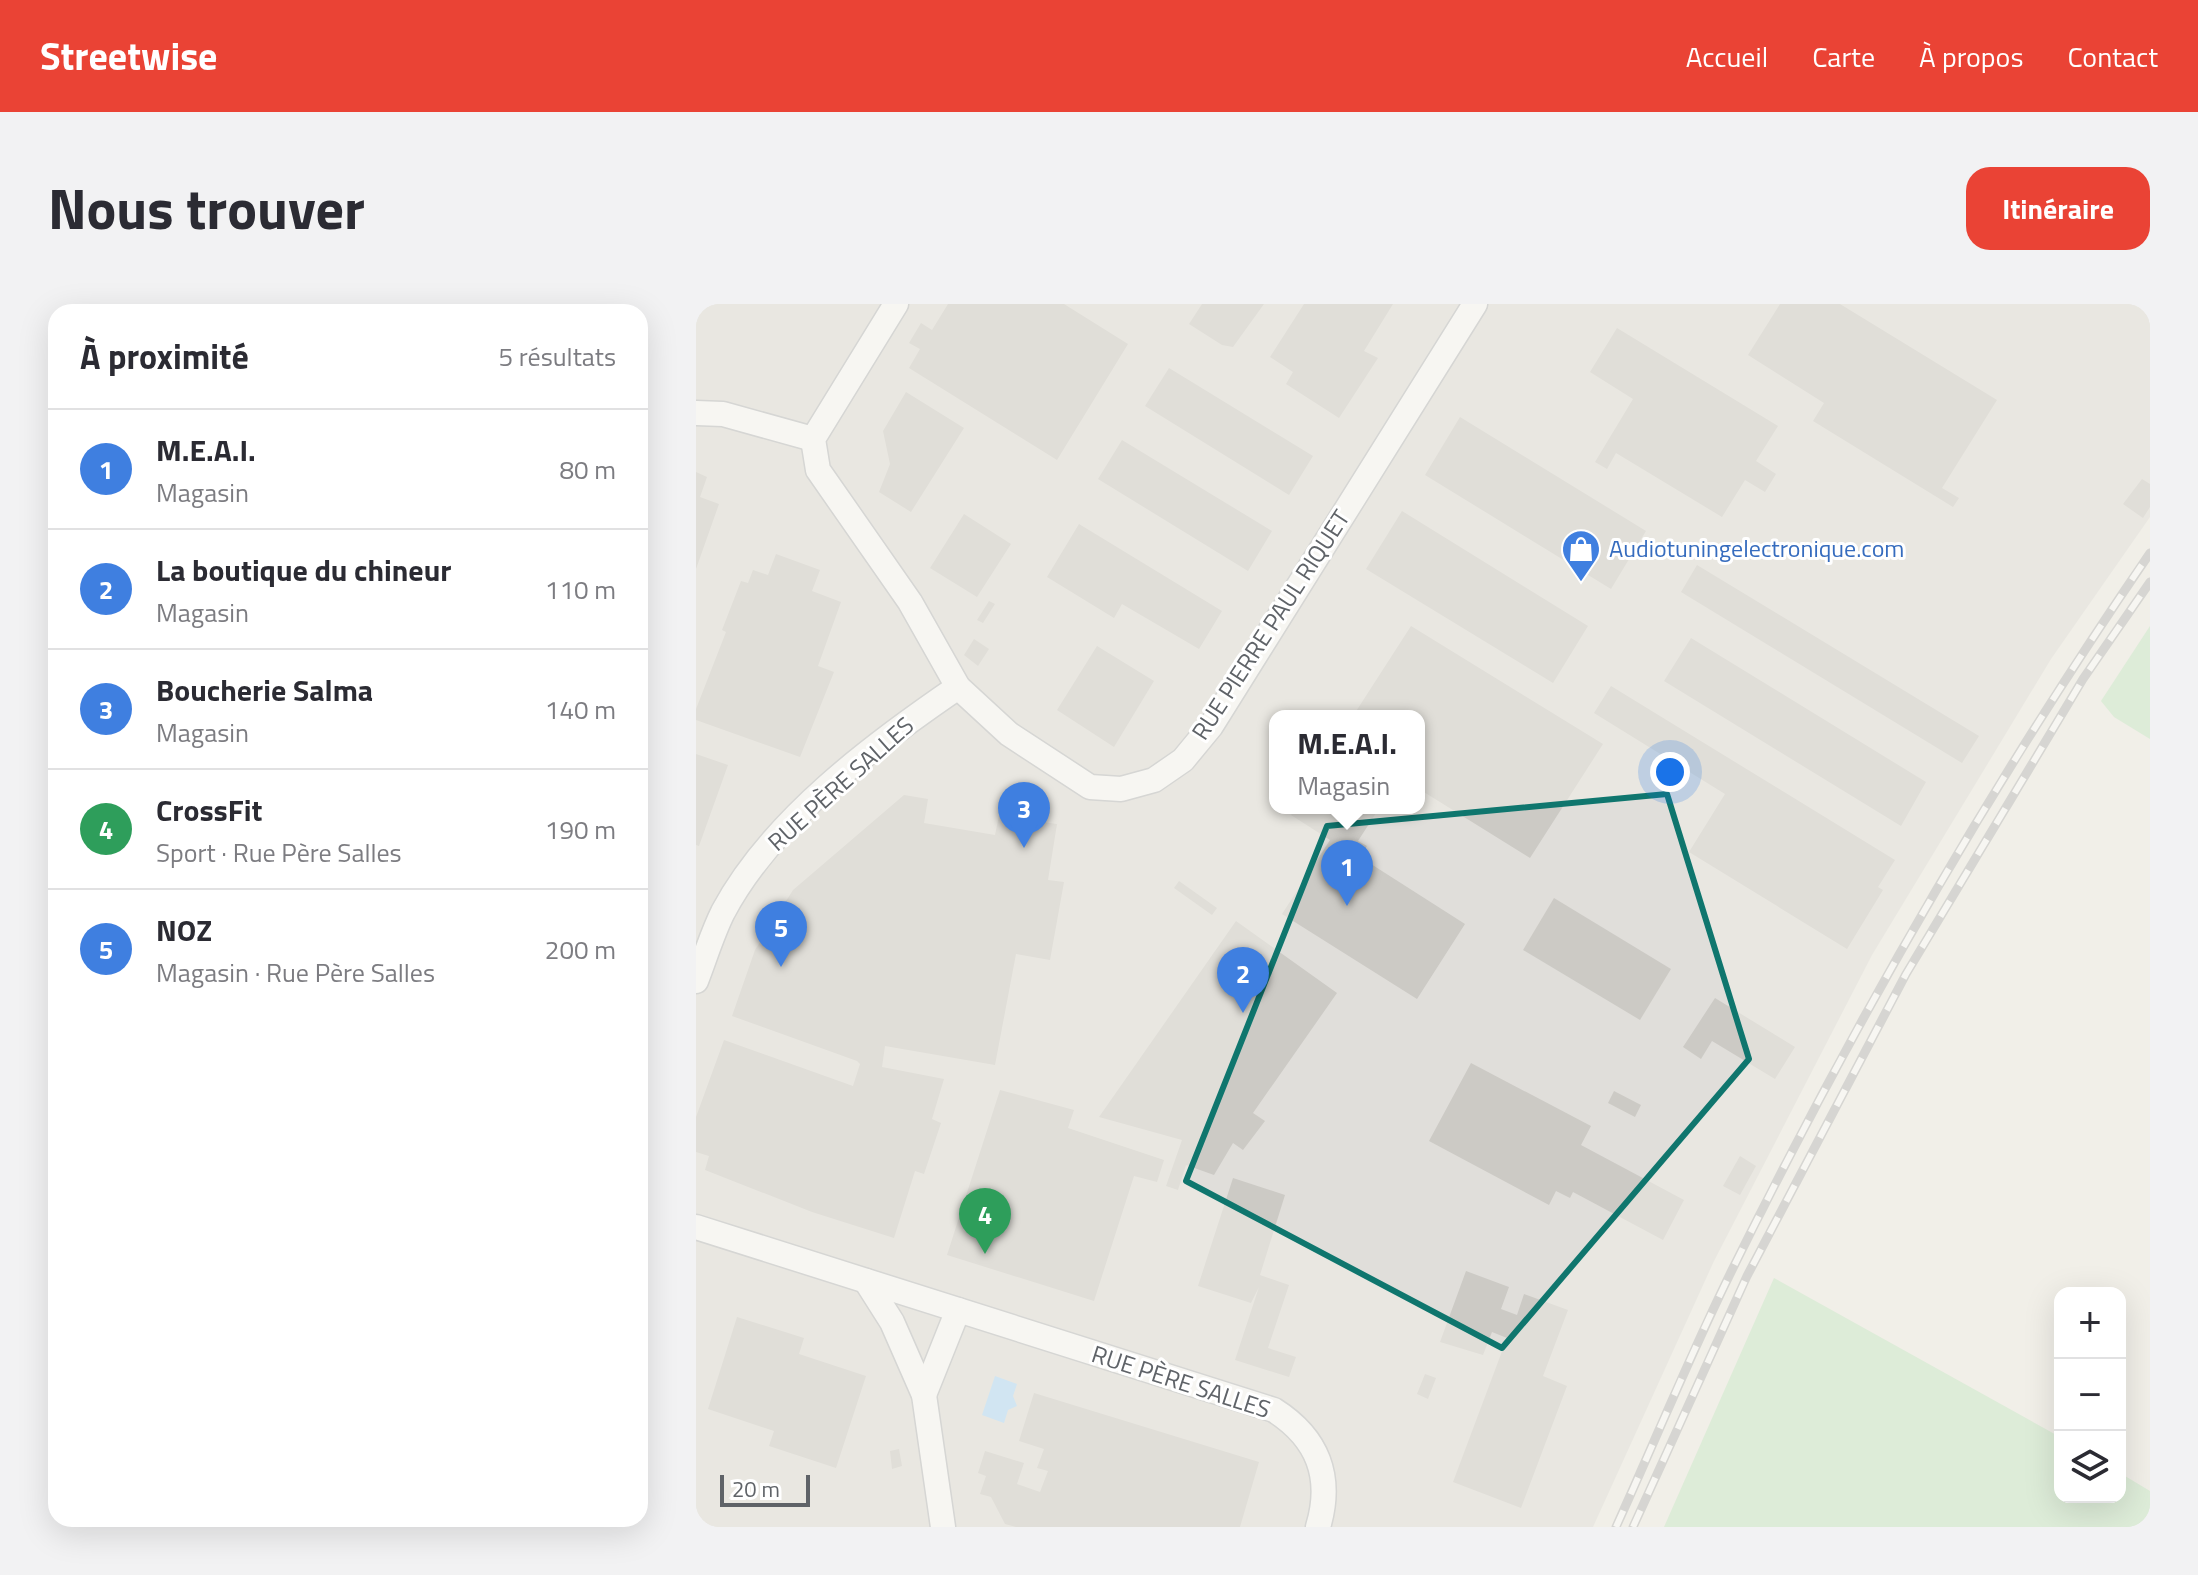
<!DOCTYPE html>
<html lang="fr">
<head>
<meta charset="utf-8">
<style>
  :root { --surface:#fff; --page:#f2f2f3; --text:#2b2b33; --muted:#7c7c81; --line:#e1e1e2; --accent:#ea4335 }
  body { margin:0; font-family:"Titillium Web",sans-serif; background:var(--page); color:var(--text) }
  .controls { position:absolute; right:24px; bottom:24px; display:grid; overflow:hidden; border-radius:16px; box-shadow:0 8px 32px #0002 }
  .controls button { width:72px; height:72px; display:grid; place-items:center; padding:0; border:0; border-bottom:2px solid var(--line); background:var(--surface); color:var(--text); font:40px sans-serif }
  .scale { position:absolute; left:24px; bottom:20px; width:90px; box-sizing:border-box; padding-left:8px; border:4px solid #5f6368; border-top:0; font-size:22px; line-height:28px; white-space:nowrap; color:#5f6368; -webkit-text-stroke:6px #fff; paint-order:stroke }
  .you { position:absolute; left:974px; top:468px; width:28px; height:28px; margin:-20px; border:6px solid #fff; border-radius:50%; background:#1a73e8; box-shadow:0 0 0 12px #1a73e833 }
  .badge { display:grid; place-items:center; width:52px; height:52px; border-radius:50%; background:var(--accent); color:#fff; font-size:26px; font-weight:700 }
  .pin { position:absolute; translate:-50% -66px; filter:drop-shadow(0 2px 4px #0008) }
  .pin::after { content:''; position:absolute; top:42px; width:28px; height:24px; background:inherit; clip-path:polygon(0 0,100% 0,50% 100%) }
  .popup { position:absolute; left:573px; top:406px; width:156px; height:104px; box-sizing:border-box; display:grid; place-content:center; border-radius:16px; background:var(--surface); filter:drop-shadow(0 2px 6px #0005); font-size:26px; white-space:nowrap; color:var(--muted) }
  .popup b { font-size:30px; color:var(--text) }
  .popup::after { content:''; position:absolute; left:50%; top:100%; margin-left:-16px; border:16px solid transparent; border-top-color:var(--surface) }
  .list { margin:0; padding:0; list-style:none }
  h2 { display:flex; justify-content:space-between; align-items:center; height:104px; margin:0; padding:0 32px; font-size:34px }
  h2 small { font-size:26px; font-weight:400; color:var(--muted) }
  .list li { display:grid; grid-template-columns:52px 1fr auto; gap:24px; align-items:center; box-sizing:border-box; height:120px; padding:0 32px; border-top:2px solid var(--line) }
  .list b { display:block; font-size:30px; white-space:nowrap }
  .list p { margin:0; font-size:26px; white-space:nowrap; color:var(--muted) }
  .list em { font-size:26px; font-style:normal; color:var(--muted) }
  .icon { flex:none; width:44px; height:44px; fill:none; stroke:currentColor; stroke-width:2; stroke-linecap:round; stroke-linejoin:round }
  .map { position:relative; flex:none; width:1454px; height:1223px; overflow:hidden; border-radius:24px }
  header { display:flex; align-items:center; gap:48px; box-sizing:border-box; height:112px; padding:0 40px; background:var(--accent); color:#fff }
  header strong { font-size:38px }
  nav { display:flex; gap:44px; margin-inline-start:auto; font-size:28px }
  .intro { display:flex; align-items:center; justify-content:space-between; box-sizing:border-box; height:192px; padding:0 48px }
  h1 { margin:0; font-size:56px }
  .button { padding:20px 36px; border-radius:24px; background:var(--accent); color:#fff; font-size:28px; font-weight:700 }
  main { display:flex; gap:48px; padding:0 48px }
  aside { flex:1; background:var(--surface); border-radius:24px; box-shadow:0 8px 32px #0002 }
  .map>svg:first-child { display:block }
  .industrial { fill:#e0deda; fill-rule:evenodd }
  .green { fill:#c5e8c5 }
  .water { fill:#aadaff }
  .building { fill:#cccac5 }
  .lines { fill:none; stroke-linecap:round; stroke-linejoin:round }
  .street-casing { stroke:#b5b8bc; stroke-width:27 }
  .street { stroke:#fff; stroke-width:24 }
  .rail-casing { stroke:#b6b7b8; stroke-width:9 }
  .rail { stroke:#fff; stroke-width:6; stroke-dasharray:18; stroke-linecap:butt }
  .marked { fill:none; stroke:#0f766e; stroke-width:6; stroke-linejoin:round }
  .labels { text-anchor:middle; stroke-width:6; stroke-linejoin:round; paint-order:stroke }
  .shop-label { font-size:24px; fill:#366cbe; stroke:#fff; text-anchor:start }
  .street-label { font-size:24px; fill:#5f6368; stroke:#fff }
</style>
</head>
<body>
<header>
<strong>Streetwise</strong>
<nav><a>Accueil</a><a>Carte</a><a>À propos</a><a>Contact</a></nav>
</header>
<div class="intro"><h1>Nous trouver</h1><a class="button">Itinéraire</a></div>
<main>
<aside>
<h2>À proximité<small>5 résultats</small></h2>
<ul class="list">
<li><span class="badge" style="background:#3f7fe0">1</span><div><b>M.E.A.I.</b><p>Magasin</p></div><em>80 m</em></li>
<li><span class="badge" style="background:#3f7fe0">2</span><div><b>La boutique du chineur</b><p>Magasin</p></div><em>110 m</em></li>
<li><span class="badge" style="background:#3f7fe0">3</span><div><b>Boucherie Salma</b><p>Magasin</p></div><em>140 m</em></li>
<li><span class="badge" style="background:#2e9e5b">4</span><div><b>CrossFit</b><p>Sport · Rue Père Salles</p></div><em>190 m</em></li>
<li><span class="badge" style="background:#3f7fe0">5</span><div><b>NOZ</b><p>Magasin · Rue Père Salles</p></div><em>200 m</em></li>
</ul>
</aside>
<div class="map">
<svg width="1454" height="1223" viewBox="0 0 1454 1223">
  <rect width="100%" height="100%" fill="#f1efe8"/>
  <!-- industrial -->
  <path class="industrial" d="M0 0H1454V213L1355 355 1176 651 1018 957 897 1223H0ZM579 412H723V504H579Z"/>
  <!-- green -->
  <g class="green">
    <path d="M1454 322V435L1418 413 1405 397Z"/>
    <path d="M1078 974 1364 1133V1193H1424V1169L1454 1187V1223H968Z"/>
  </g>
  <!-- water -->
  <path class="water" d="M299 1072 321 1080 317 1092 321 1102 312 1106 308 1119 286 1111Z"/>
  <!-- building -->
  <g class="building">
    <path d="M252 0H368L432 40 361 156 213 64 224 45 213 39 225 19 236 26Z"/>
    <path d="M506 0H568L537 43 526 41 493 20Z"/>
    <path d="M608 0H697L668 47 682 54 643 114 590 80 597 68 574 53Z"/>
    <path d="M1084 0H1144L1301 96 1246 184 1263 194 1257 203 1117 117 1128 99 1052 51Z"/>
    <path d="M921 24 1082 122 1060 157 1080 170 1069 188 1049 176 1026 213 920 149 911 165 899 158 937 95 894 68Z"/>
    <path d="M473 64 617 152 593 191 449 102Z"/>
    <path d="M210 88 268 124 215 208 183 188 194 160 187 127Z"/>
    <path d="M764 113 950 227 915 285 729 171Z"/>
    <path d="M426 136 576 227 552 267 402 175Z"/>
    <path d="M0 168 11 173 4 193 23 200 0 265Z"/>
    <path d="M1446 175 1454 180V203L1447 214 1427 200Z"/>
    <path d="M706 207 892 322 857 379 670 265Z"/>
    <path d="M268 210 315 240 281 293 234 264Z"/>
    <path d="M383 220 526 307 503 345 426 300 418 314 351 273Z"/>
    <path d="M80 250 124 266 116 287 145 298 122 362 138 368 104 453 0 416V405L30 328 26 326 45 277 52 279 57 266 72 271Z"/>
    <path d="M1001 261 1283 432 1266 459 985 288Z"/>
    <path d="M293 297 299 300 287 319 281 316Z"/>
    <path d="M715 322 907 440 834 554 723 485V412H657Z"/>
    <path d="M995 334 1230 478 1205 522 968 377Z"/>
    <path d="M278 335 293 345 282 362 268 351Z"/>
    <path d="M401 342 458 377 418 443 361 406Z"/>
    <path d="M915 382 1199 556 1182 583 1187 586 1151 645 993 548 1029 490 898 409Z"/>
    <path d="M0 450 32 461 3 542 0 541Z"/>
    <path d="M208 491 232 495 228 519 299 531 303 512 361 520 352 576 368 578 354 656 320 650 299 761 189 742 186 763 248 775 236 815 245 819 228 870 219 867 198 934 116 908 9 866 13 852 0 848V813L28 736 157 782 164 760 161 757 36 712 59 646 97 586Z"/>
    <path d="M600 504H672L680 509 662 537 671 542 664 553 769 620 721 695 586 610 634 536 595 511Z"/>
    <path d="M483 577 521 604 516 611 478 584Z"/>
    <path d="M858 594 975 665 944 716 827 646Z"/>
    <path d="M540 617 641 689 557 809 569 817 547 846 537 839 518 871 490 861 482 886 470 882 486 836 403 813Z"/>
    <path d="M1019 694 1099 743 1079 775 1016 737 1005 755 987 743Z"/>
    <path d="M775 759 895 822 885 841 988 896 967 936 877 888 874 894 860 887 853 901 733 837Z"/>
    <path d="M304 786 378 806 372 824 468 856 461 878 438 872 398 997 251 951Z"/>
    <path d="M918 787 945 801 939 813 912 799Z"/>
    <path d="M1044 852 1060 862 1044 891 1027 882Z"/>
    <path d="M537 874 589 891 564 971 593 981 572 1044 600 1053 593 1073 539 1056 563 983 555 999 502 982Z"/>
    <path d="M770 967 813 983 805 1005 821 1011 828 990 872 1006 847 1072 871 1082 825 1204 757 1178 811 1034 796 1028 787 1051 744 1038Z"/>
    <path d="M41 1013 108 1034 103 1050 170 1072 140 1164 73 1142 78 1127 12 1105Z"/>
    <path d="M729 1070 740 1074 732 1095 721 1090Z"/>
    <path d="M338 1089 563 1158 544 1223H320L309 1220 295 1193 284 1190 290 1172 282 1169 289 1147 328 1159 321 1180 344 1188 352 1167 341 1164 348 1145 323 1137Z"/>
    <path d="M203 1145 206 1162 196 1165 194 1147Z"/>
  </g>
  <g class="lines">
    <!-- street casing -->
    <g class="street-casing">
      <g id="street">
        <path d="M200 0 117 135 122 166 214 298 262 383 313 430 394 483 425 485 458 476 487 456 515 422 779 0"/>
        <path d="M0 109 27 110 117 135"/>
        <path d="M0 677C9 654 16 630 27 608 76 516 177 441 262 383"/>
        <path d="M0 923 578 1106C622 1134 637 1173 622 1223"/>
        <path d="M170 977 196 1018 228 1091 247 1223"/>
        <path d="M228 1091 262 1006"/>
      </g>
    </g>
    <!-- street -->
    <use href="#street" class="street"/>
    <!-- rail casing -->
    <g class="rail-casing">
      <g id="rail">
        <path d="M920 1223C959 1137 995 1049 1037 964 1159 717 1298 476 1454 249"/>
        <path d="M937 1223 1051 972 1210 670 1387 375 1454 278"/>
      </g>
    </g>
    <!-- rail -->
    <use href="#rail" class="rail"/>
  </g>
  <!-- marked area -->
  <path d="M0 0H1454V1223H0ZM971 490 1053 755 806 1044 490 877 631 522Z" fill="#f1efe8" fill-opacity=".55" fill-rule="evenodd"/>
  <path class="marked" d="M971 490 1053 755 806 1044 490 877 631 522Z"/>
  <!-- icons -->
  <defs>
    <g id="shop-pin" transform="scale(2)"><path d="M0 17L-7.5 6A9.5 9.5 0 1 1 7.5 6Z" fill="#3f7fe0" stroke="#fff"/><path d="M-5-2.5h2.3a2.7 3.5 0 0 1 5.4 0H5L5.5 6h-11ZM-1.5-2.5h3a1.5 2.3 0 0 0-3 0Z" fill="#fff"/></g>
  </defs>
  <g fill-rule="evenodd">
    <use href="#shop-pin" x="885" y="245"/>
  </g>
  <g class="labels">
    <!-- shop labels -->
    <g class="shop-label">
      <text x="913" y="253">Audiotuningelectronique.com</text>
    </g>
    <!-- street labels -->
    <g class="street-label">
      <text transform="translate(575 321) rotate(-57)" y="8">RUE PIERRE PAUL RIQUET</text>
      <text transform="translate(145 480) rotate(-42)" y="8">RUE PÈRE SALLES</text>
      <text transform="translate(485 1078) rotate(18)" y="8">RUE PÈRE SALLES</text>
    </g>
  </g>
</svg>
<div class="controls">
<button>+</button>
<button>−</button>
<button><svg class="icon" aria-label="layers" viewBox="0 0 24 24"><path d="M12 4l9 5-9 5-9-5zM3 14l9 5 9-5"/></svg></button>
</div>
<div class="scale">20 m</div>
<div class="you"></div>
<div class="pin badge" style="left:651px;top:602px;background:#3f7fe0">1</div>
<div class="popup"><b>M.E.A.I.</b>Magasin</div>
<div class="pin badge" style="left:547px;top:709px;background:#3f7fe0">2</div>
<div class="pin badge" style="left:328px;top:544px;background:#3f7fe0">3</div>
<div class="pin badge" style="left:289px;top:950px;background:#2e9e5b">4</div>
<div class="pin badge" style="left:85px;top:663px;background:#3f7fe0">5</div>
</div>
</main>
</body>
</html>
